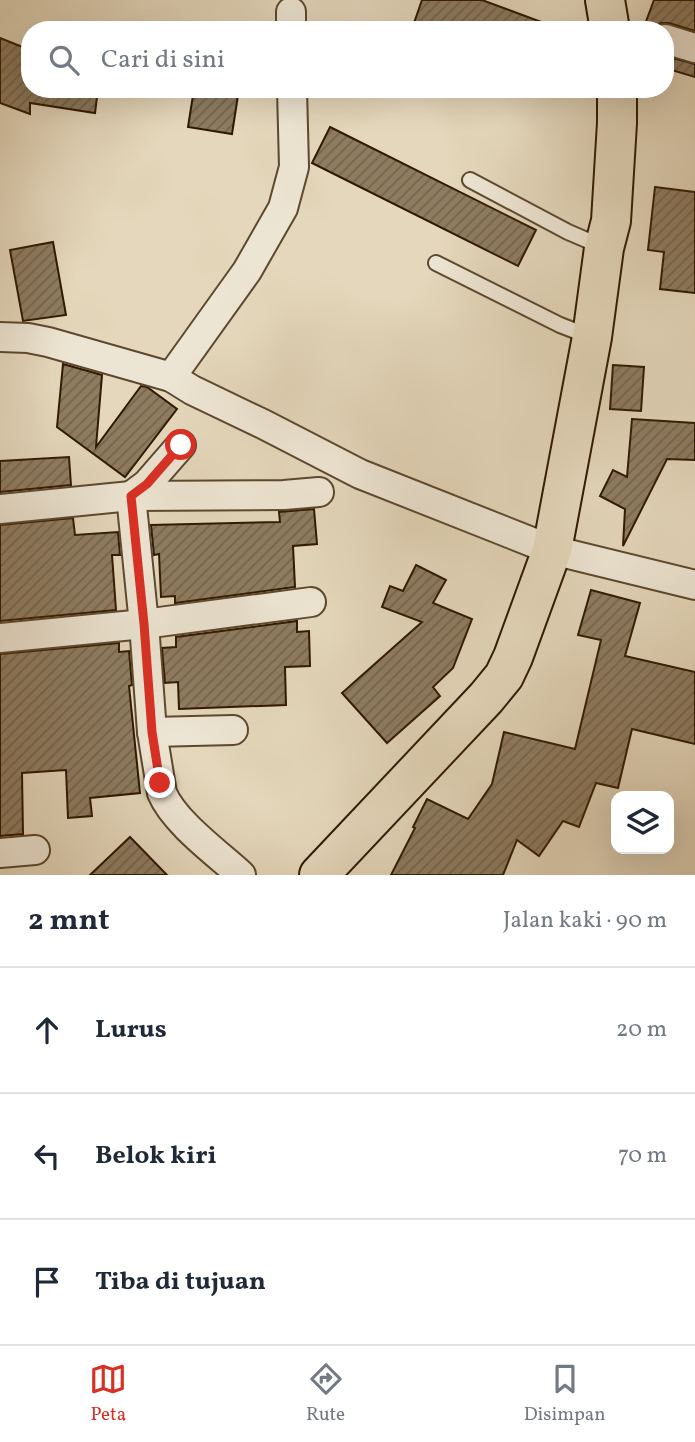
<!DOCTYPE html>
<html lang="id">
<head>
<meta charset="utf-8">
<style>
  :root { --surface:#fff; --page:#f6f6f7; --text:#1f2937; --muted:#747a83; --line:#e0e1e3; --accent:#d93025 }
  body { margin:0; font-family:Vollkorn,serif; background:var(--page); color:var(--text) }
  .controls { position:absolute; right:21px; bottom:21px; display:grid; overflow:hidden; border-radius:14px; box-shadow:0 7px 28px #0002 }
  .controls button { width:63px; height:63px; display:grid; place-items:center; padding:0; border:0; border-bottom:2px solid var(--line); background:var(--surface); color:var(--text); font:35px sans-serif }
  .stop { position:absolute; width:21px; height:21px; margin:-16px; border:5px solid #d93025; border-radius:50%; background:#fff }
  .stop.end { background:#d93025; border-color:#fff; box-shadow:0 2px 7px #0008 }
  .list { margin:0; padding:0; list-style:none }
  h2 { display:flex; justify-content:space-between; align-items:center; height:91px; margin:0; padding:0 28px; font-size:30px }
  h2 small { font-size:23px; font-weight:400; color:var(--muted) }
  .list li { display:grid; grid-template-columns:46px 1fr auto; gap:21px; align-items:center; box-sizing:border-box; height:126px; padding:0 28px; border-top:2px solid var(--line) }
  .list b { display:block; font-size:26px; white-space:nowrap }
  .list em { font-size:23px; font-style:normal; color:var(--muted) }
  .icon { flex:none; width:38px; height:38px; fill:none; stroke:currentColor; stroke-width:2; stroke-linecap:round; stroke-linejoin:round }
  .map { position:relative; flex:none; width:695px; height:875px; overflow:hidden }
  .search { position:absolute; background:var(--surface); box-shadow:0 7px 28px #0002; left:21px; right:21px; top:21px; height:77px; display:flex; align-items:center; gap:18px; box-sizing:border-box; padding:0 24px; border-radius:28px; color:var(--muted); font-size:26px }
  .sheet { height:469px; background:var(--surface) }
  nav { display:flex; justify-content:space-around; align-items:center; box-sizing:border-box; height:98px; border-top:2px solid var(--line); background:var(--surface); font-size:19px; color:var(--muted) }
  nav a { display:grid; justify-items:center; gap:4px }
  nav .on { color:var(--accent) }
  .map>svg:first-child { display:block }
  .building { fill:url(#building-hatch); stroke:#301900; stroke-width:2 }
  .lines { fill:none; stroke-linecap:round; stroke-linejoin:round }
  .service-casing { stroke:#5d482f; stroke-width:18 }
  .minor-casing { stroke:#5d482f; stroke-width:32 }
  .primary-casing { stroke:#301900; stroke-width:42 }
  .service { stroke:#ede5d3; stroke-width:14 }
  .minor { stroke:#ede5d3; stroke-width:28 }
  .primary { stroke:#e4d7bb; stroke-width:38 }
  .route { stroke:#d93025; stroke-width:9 }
</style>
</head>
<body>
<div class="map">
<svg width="695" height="875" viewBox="0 0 695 875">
  <defs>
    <pattern id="building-hatch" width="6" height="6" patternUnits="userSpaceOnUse" patternTransform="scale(1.75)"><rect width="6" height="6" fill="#8e7c61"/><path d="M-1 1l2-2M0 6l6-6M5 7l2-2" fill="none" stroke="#74654e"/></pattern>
  </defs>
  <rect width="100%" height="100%" fill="#e4d7bb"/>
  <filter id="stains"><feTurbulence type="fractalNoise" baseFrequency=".00286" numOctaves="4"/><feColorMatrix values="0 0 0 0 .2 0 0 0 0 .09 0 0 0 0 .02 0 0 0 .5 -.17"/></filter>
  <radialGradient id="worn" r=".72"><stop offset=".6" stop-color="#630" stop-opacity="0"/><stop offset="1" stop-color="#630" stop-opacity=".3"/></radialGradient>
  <!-- building -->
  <g class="building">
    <path d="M422 0H482L555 27 554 30H431L414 23Z"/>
    <path d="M654 0H695V31L669 23H661L652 30 644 27Z"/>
    <path d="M0 38 30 50V89H98L95 113 30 103V114L0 103Z"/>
    <path d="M665 56 695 64V77L665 68Z"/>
    <path d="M194 89H239L232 134 188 127Z"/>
    <path d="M330 127 536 230 518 266 312 163Z"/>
    <path d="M655 187 695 192V293L660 289 664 252 648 250Z"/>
    <path d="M53 242 66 315 23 321 10 250Z"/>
    <path d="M63 364 102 375 96 447 141 386 147 387 177 409 125 477 57 427Z"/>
    <path d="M613 365 644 367 641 411 610 409Z"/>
    <path d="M632 419 695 423V460L667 459 623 546 625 509 600 496 613 470 627 477Z"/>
    <path d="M69 457 71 485 0 492V461Z"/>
    <path d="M314 509 317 544 293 546 295 587 175 603V596L161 597 159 554 154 555 151 525 280 522 279 512Z"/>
    <path d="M73 518 75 535 118 532 120 555H112L116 610 0 621V525Z"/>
    <path d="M416 565 446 580 433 603 472 619 453 668 433 687 440 696 387 743 342 693 422 622 382 607 390 586 403 591Z"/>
    <path d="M591 590 640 603 625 656 695 672V744L632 729 618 788 596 783 579 827 563 821 539 856 517 840 503 875H391L415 828 413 827 427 799 468 819 492 784 504 732 575 749 601 640 578 635Z"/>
    <path d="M297 621V632L309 631 310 666 285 667 286 705 179 709 178 682 165 683 162 648 176 647V637Z"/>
    <path d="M119 643V652L129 651 132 685 129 686 140 793 90 798 92 816 68 818 66 770 22 773 23 834 0 836V654Z"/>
    <path d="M130 837 167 875H90Z"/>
  </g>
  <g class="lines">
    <!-- service casing -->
    <g class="service-casing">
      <g id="service">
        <path d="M470 180 568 232 603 247"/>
        <path d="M436 263 560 325 591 337"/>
      </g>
    </g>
    <!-- minor casing -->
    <g class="minor-casing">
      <g id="minor">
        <path d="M291 12V30"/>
        <path d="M665 39 695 48"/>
        <path d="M0 337 28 338 48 342 171 377 192 390 263 424 360 474 552 550 695 585"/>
        <path d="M171 377 247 271 283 208 294 167 292 89"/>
        <path d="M181 445 147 484 131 496 144 624 152 732 162 793C174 822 217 853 241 875"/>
        <path d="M0 509 131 496 284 495 319 492"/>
        <path d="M0 638 144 624 311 602"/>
        <path d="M152 732 233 730"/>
        <path d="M0 853 35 850"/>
      </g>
    </g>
    <!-- primary casing -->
    <g class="primary-casing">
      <g id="primary">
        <path d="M605 0 610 30"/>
        <path d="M319 875 486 698 504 676 513 657 552 550 592 337 604 248 611 221 617 123V89"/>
      </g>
    </g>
    <!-- service -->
    <use href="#service" class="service"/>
    <!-- minor -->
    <use href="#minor" class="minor"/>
    <!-- primary -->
    <use href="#primary" class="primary"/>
  </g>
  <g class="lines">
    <!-- route -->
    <path class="route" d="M160 783 152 732 144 624 131 496 147 484 181 445"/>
  </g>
  <rect width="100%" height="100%" filter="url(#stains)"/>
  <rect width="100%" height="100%" fill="url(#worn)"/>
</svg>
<div class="controls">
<button><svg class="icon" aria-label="layers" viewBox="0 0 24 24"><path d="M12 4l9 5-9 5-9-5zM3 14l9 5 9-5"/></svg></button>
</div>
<div class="stop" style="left:181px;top:445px"></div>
<div class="stop end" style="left:160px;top:783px"></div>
<div class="search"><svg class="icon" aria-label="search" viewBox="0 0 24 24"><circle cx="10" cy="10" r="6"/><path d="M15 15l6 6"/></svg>Cari di sini</div>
</div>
<section class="sheet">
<h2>2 mnt<small>Jalan kaki · 90 m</small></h2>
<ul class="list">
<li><svg class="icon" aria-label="ahead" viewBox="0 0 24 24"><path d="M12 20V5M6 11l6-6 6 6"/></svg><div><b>Lurus</b></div><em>20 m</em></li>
<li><svg class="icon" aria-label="left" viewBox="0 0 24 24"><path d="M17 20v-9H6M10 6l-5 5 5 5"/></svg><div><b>Belok kiri</b></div><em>70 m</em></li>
<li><svg class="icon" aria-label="arrive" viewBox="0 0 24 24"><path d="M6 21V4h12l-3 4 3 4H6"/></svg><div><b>Tiba di tujuan</b></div></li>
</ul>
</section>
<nav>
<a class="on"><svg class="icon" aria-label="map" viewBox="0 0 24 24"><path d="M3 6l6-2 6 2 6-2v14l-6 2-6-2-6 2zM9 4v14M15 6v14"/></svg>Peta</a>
<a><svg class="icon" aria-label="directions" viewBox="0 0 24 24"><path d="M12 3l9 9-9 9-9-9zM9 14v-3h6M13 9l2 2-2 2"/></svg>Rute</a>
<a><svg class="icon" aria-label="saved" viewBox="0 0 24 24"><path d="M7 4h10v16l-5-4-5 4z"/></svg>Disimpan</a>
</nav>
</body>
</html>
